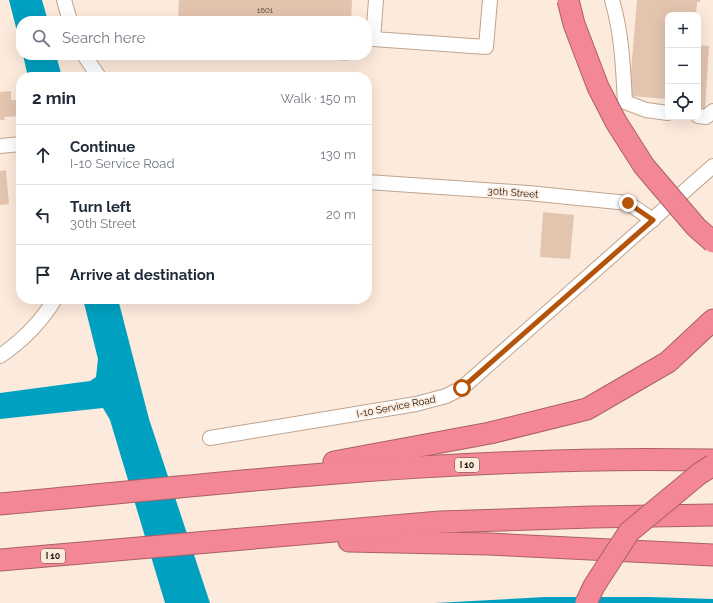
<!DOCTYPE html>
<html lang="en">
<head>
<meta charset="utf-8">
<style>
  :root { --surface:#fff; --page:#f2f2f3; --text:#1f2937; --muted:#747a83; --line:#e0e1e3 }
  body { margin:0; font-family:Raleway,sans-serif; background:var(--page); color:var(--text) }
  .controls { position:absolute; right:12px; top:12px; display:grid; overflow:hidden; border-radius:8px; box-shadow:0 4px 16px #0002 }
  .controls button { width:36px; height:36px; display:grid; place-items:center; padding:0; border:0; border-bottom:1px solid var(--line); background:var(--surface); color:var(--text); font:20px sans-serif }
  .stop { position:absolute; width:12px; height:12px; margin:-9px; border:3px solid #b45309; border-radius:50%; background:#fff }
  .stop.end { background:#b45309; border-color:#fff; box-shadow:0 1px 4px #0008 }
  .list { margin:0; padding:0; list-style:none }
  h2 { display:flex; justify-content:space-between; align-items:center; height:52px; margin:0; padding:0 16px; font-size:17px }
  h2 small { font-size:13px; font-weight:400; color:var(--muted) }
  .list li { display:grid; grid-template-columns:26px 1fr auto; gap:12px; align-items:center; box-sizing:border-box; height:60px; padding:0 16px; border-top:1px solid var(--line) }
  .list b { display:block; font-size:15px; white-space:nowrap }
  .list p { margin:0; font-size:13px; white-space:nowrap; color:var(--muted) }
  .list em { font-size:13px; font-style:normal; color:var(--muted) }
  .icon { flex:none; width:22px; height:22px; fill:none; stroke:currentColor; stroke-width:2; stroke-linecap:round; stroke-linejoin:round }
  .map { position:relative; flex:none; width:713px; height:603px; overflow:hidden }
  .search { position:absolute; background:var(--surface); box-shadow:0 4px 16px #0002; left:16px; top:16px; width:356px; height:44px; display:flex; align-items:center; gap:10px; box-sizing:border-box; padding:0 14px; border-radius:16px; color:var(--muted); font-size:15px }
  .panel { position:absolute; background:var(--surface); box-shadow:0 4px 16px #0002; left:16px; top:72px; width:356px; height:232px; border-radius:16px }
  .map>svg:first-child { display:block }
  .water { fill:#00a0c1 }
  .building { fill:#e3c4af }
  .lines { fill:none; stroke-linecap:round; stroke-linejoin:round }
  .minor-casing { stroke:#c0a48d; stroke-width:16 }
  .highway-casing { stroke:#aa6066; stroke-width:23 }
  .minor { stroke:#fff; stroke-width:14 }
  .highway { stroke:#f48795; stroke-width:21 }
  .highway-bridge-casing { stroke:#aa6066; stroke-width:23; stroke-linecap:butt }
  .highway-bridge { stroke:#f48795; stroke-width:21 }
  .route { stroke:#b45309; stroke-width:5 }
  .labels { text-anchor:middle; stroke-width:3.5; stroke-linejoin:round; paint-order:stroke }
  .number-label { font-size:8px; fill:#524337 }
  .shield { fill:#fceadc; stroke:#63574c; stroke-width:1 }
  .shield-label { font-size:9px; font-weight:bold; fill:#22180f }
  .street-label { font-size:10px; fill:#22180f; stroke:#fceadc }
</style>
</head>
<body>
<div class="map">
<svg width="713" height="603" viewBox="0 0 713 603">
  <rect width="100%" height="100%" fill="#fceadc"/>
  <!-- water -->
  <g class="water">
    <path d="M9 0H42L48 21H21V47Z"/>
    <path d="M23 55H56L62 77H28Z"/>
    <path d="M83 299H118L149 419 210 603H165L110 420 103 408 0 419V393L90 381 96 377 98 359Z"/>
    <path d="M545 597H650L713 599V603H435Z"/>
  </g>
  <!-- building -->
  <g class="building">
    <path d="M179 0H352L351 21H178Z"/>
    <path d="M637 0H700V2H697L696 15H668V99L629 96Z"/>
    <path d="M698 45 709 46 705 109 698 108Z"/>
    <path d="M284 55H348V61L284 56Z"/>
    <path d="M11 91V100H17L19 116 4 117 5 120H0V92Z"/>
    <path d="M6 170 9 204 0 205V171Z"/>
    <path d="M543 212 574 215 570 259 540 257Z"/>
  </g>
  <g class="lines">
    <!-- minor casing -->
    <g class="minor-casing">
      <g id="minor">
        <path d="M64 0 70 21"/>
        <path d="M376 0 373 39 486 47 490 0"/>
        <path d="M612 0C622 34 623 67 625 102L646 110 668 113"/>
        <path d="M84 55 99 77"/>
        <path d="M698 116 706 117 713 111"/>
        <path d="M0 146 21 144"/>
        <path d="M367 182 528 193 628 203 653 220"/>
        <path d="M0 356C22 341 41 322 55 299"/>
        <path d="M210 438 416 404 446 396 462 388 713 166"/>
      </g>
    </g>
    <!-- highway casing -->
    <g class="highway-casing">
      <g id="highway">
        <path d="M334 462 490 433 587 409 668 362 713 320"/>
        <path d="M0 504C175 488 350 468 526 462 589 459 651 459 713 460"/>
        <path d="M349 541 489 544 713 555"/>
        <path d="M0 560 440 522 592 517 713 515"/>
      </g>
    </g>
    <!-- minor -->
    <use href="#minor" class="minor"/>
    <!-- highway -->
    <use href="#highway" class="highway"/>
    <!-- highway-bridge casing -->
    <g class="highway-bridge-casing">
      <g id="highway-bridge">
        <path d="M568 0 574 24 598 87 616 122 644 166 696 227 713 242"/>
        <path d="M586 603 594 586 629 532 699 474 713 465"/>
      </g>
    </g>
    <!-- highway-bridge -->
    <use href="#highway-bridge" class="highway-bridge"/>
  </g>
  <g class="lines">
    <!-- route -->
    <path class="route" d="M462 388 653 220 628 203"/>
  </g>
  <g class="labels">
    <!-- number labels -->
    <g class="number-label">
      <text x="265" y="13">1601</text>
    </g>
    <!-- shield labels -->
    <g class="shield">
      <rect x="455" y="458" width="24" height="14" rx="3"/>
      <rect x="41" y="549" width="24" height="14" rx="3"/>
    </g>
    <g class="shield-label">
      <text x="467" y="468">I 10</text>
      <text x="53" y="559">I 10</text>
    </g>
    <!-- street labels -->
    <g class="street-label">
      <text transform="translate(513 192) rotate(4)" y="4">30th Street</text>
      <text transform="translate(396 406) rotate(-11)" y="4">I-10 Service Road</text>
    </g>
  </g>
</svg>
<div class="controls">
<button>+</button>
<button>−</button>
<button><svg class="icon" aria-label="locate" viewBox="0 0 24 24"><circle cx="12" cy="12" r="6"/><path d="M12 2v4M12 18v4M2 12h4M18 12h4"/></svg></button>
</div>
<div class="stop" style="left:462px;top:388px"></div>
<div class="stop end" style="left:628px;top:203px"></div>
<div class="search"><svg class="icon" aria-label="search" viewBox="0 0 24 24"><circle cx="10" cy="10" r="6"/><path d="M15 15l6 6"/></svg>Search here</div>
<section class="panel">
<h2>2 min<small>Walk · 150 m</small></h2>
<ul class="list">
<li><svg class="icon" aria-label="ahead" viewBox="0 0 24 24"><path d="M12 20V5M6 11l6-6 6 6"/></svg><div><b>Continue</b><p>I-10 Service Road</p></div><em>130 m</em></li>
<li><svg class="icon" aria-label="left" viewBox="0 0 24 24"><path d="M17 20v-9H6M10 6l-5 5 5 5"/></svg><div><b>Turn left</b><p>30th Street</p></div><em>20 m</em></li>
<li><svg class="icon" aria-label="arrive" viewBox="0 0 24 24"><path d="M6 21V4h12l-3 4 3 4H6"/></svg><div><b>Arrive at destination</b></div></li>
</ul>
</section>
</div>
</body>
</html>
